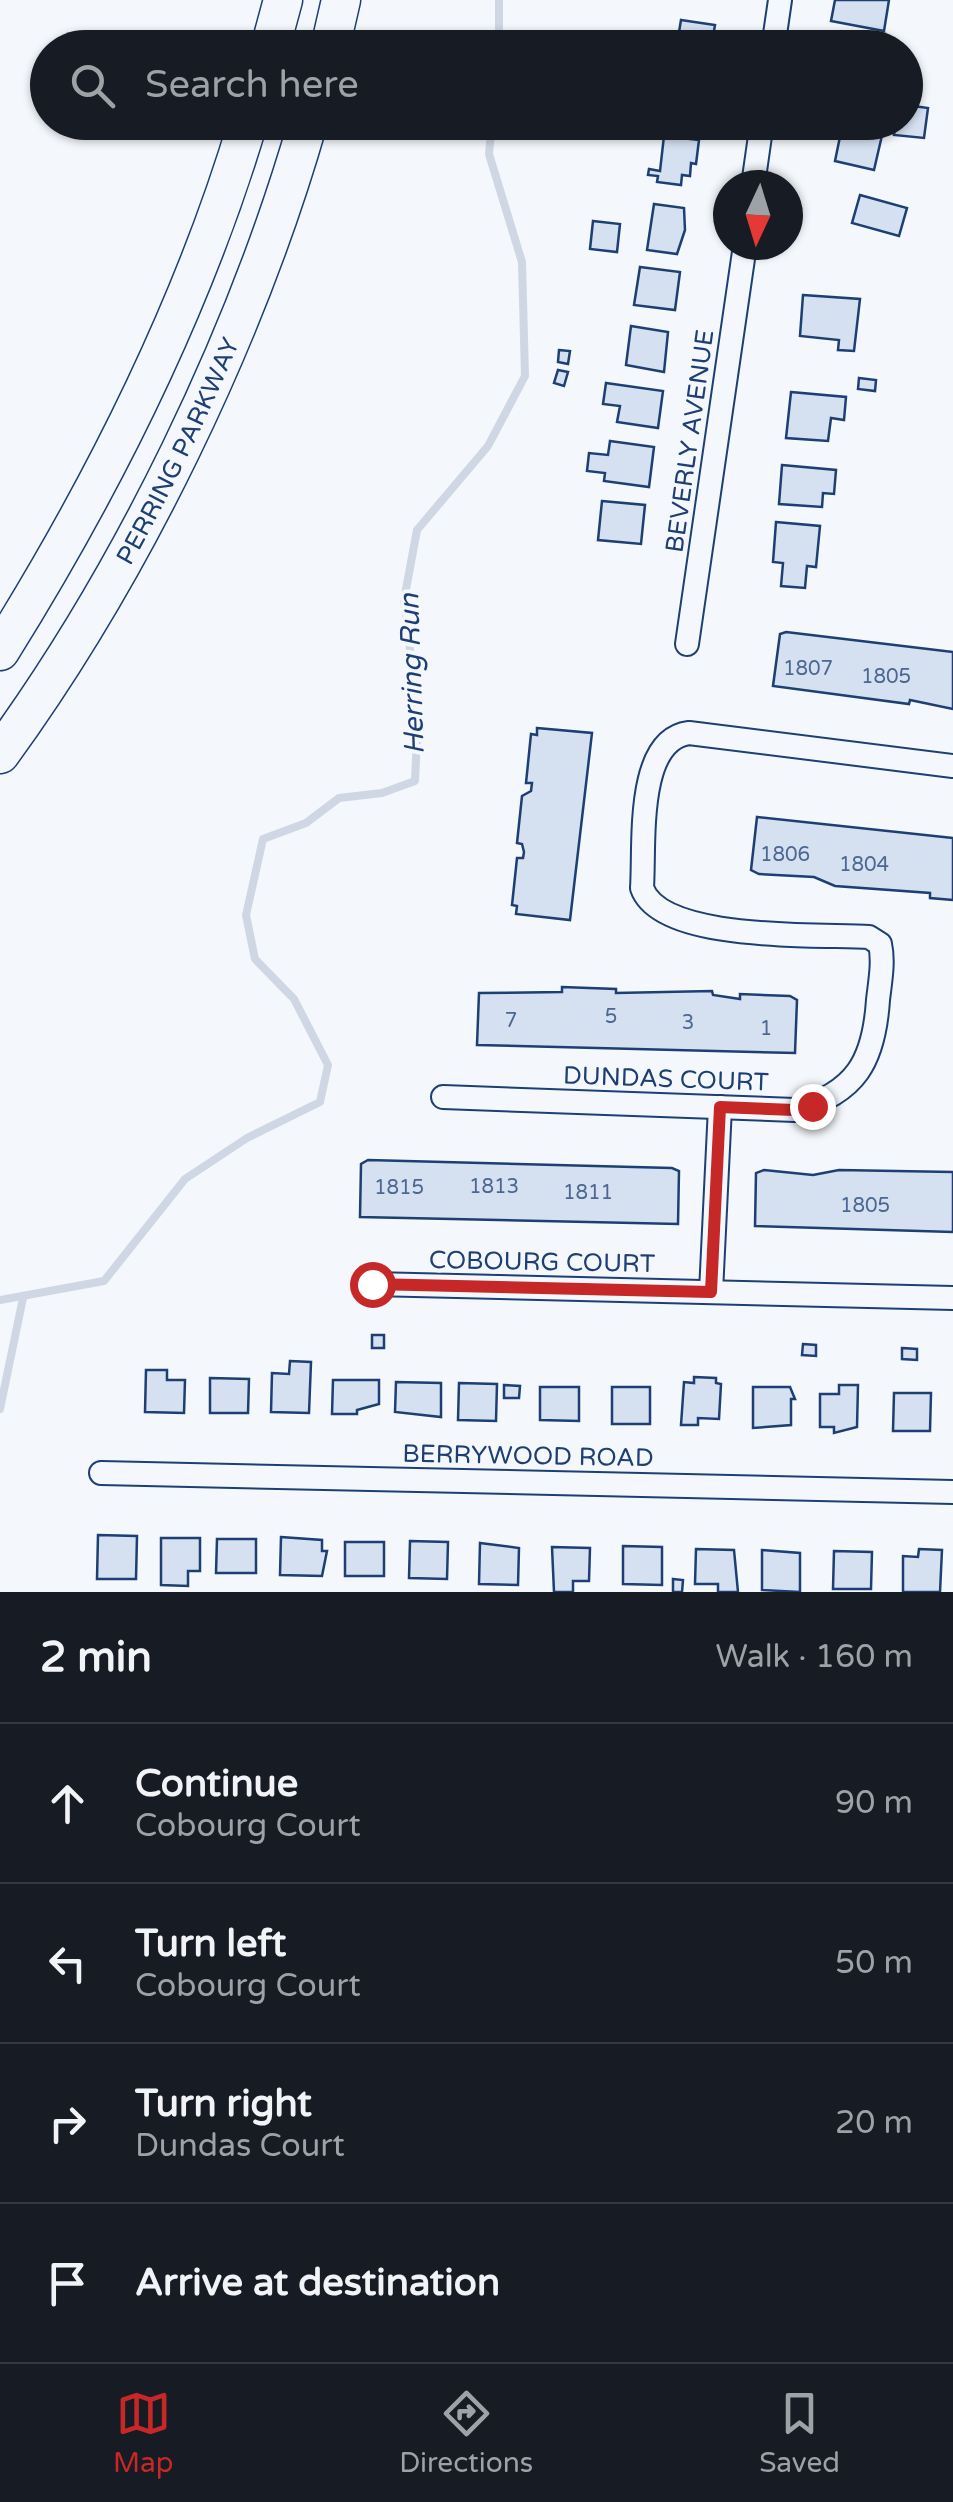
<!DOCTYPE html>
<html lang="en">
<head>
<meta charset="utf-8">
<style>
  :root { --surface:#171b24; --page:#20242c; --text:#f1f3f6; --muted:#9ea1a6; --line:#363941; --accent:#c62828 }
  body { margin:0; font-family:"Varela Round",sans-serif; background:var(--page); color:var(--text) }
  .compass { position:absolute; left:713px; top:170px; width:90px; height:90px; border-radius:50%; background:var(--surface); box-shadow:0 2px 8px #0004; rotate:184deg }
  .stop { position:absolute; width:30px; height:30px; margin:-22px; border:8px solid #c62828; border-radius:50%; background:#fff }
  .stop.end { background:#c62828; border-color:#fff; box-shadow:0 2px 10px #0008 }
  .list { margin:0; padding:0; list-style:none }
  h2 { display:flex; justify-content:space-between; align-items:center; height:130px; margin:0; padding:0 40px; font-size:42px }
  h2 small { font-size:32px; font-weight:400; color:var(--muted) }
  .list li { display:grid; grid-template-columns:65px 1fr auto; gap:30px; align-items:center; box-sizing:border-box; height:160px; padding:0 40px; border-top:2px solid var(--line) }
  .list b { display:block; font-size:38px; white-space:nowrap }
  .list p { margin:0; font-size:32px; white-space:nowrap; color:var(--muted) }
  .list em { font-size:32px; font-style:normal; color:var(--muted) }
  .icon { flex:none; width:55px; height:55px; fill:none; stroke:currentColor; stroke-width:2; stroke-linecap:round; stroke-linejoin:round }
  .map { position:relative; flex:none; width:953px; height:1592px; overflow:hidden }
  .search { position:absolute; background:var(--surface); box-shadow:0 2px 8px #0004; left:30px; right:30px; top:30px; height:110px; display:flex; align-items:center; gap:25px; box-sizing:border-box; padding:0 35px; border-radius:55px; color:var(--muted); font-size:38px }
  .sheet { height:770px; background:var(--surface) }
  nav { display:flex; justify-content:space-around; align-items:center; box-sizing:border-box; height:140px; border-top:2px solid var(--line); background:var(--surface); font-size:28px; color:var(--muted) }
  nav a { display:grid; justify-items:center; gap:5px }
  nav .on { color:var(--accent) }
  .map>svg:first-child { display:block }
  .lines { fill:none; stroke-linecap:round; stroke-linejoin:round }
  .stream { stroke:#cfd7e4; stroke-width:8 }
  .building { fill:#d5e0f0; stroke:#1d3f73; stroke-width:2.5 }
  .minor-casing { stroke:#1d3f73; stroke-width:26 }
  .primary-casing { stroke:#1d3f73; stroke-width:41 }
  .minor { stroke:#f4f7fb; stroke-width:22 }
  .primary { stroke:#f4f7fb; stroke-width:38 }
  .route { stroke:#c62828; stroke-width:12 }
  .labels { text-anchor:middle; stroke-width:8; stroke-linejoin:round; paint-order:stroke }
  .number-label { font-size:20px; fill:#4b6792 }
  .street-label { font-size:25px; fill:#1d3f73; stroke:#f4f7fb }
  .water-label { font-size:28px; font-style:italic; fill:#1d3f73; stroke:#f4f7fb }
</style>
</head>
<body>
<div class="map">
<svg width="953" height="1592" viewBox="0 0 953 1592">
  <rect width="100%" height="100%" fill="#f4f7fb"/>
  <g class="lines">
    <!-- stream -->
    <g class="stream">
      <path d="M499 0V48"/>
      <path d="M0 1300 104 1281 185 1179 247 1138 320 1102 328 1065 294 999 255 959 246 915 263 839 306 823 339 798 382 793 415 781 418 715 404 600 417 530 488 446 525 376 522 262 489 154 492 122"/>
      <path d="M0 1409 23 1298"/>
    </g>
  </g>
  <!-- building -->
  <g class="building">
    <path d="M835 0H889L884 31 831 21Z"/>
    <path d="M681 20 715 25 711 48H668L669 36 678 38Z"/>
    <path d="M906 105 928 108 924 138 894 135 896 122H906Z"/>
    <path d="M843 122 883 131 874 170 835 161Z"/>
    <path d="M664 136 699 140 696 164 691 163 690 176 682 175 681 185 657 182 658 176 648 175 649 169 660 171Z"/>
    <path d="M860 195 907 208 899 236 852 223Z"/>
    <path d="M654 204 684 208 685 230 677 254 647 250Z"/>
    <path d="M593 221 620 224 617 252 590 249Z"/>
    <path d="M640 267 680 272 675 310 634 305Z"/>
    <path d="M803 295 860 299 854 351 838 350 839 340 800 336Z"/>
    <path d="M631 326 668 332 664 372 626 365Z"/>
    <path d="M559 350 570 351 568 364 558 362Z"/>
    <path d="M558 370 568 372 564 386 554 383Z"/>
    <path d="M859 378 876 380 875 391 858 389Z"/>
    <path d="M606 383 663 391 658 428 617 422 620 406 603 404Z"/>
    <path d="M791 392 846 397 844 420 831 418 828 441 786 438Z"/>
    <path d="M610 441 654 447 649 487 604 481 605 473 587 471 589 453 608 455Z"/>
    <path d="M782 465 836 470 834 494 823 493 822 507 779 504Z"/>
    <path d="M602 501 645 505 641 544 598 540Z"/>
    <path d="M776 522 820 526 816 567 807 566 805 588 781 586 783 563 773 562Z"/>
    <path d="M786 632 953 652V709L910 700 909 704 773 686 780 634Z"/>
    <path d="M537 728 592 733 570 920 516 914 517 906 512 905 517 858H523L524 852 522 844 517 843 522 796 531 791 532 783H526L531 734 537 735Z"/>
    <path d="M757 817 953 838V900L930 898V893L835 886 814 877 759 874 751 870Z"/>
    <path d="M562 987 616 989V993L712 991 713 995 740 999V994L790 996 797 1000 795 1053 477 1045 479 993 562 992Z"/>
    <path d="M368 1160 672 1168 679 1171 678 1224 360 1217 361 1164Z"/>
    <path d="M764 1170 813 1175 839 1170 953 1172V1232L755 1226 756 1173Z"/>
    <rect x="372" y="1335" width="12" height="13"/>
    <path d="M803 1344 816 1345V1356L802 1355Z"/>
    <path d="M902 1348 917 1349V1360L902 1359Z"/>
    <path d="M290 1361 311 1362 309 1413 271 1412 272 1373 289 1374Z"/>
    <path d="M146 1370H167V1380H185L184 1413 145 1412Z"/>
    <path d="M694 1377 716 1378V1383L721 1384 719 1419 698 1418V1425H681L684 1382 694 1383Z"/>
    <path d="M210 1378 249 1379 248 1413H210Z"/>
    <path d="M333 1380H379V1404L357 1410V1414H332Z"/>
    <path d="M396 1382 441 1383V1417L395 1412Z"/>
    <path d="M459 1383 497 1384 496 1421 458 1420Z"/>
    <path d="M504 1385 520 1386 519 1398H504Z"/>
    <path d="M839 1385H858L857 1427 834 1433V1427H820V1394H839Z"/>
    <path d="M540 1387H579V1421L540 1420Z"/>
    <rect x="612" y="1387" width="38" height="37"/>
    <path d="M753 1387H790L795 1399H791V1425L753 1428Z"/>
    <path d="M894 1393H931L930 1431H893Z"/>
    <path d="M98 1535 137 1536 136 1579H97Z"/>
    <path d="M281 1537 322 1540V1551H327L322 1576 280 1575Z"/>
    <path d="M161 1538H200V1571H188V1586L161 1585Z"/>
    <path d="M217 1539H256V1573H216Z"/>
    <path d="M410 1541 448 1542 447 1579 409 1578Z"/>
    <rect x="345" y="1542" width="39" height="34"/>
    <path d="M480 1543 519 1548 518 1585 479 1584Z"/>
    <path d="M623 1546 662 1547V1585L623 1584Z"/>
    <path d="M552 1547 590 1548 589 1581H573V1592H554Z"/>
    <path d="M696 1549 734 1550 738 1592H718V1584H695Z"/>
    <path d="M919 1549 942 1550 940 1592H903V1556L918 1557Z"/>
    <path d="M762 1550 800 1553V1592L762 1590Z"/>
    <path d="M834 1551 872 1552 871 1589H833Z"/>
    <path d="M673 1579 683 1580 682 1592H673Z"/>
  </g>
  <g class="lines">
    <!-- minor casing -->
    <g class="minor-casing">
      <g id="minor">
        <path d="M773 48 780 0"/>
        <path d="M753 185 762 122"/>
        <path d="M687 644 745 245"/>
        <path d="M443 1097 795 1110C856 1093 874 1061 878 1000 880 982 884 962 880 944L869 937C818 934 661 942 642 888 645 846 635 740 689 733L953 766"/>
        <path d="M372 1284 953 1298"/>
        <path d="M711 1292 720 1107"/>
        <path d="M101 1473 953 1492"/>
      </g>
    </g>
    <!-- primary casing -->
    <g class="primary-casing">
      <g id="primary">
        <path d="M270 48 283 0"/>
        <path d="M330 48 341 0"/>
        <path d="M0 651C103 486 192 310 248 122"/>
        <path id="s1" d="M0 754C132 573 246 338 308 122"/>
      </g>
    </g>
    <!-- minor -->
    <use href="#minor" class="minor"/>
    <!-- primary -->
    <use href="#primary" class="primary"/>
  </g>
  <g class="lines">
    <!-- route -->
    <path class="route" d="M372 1284 711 1292 720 1107 794 1110 812 1106"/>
  </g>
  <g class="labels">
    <!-- number labels -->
    <g class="number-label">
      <text x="808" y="675">1807</text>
      <text x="886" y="683">1805</text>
      <text x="785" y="861">1806</text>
      <text x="864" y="871">1804</text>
      <text x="611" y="1023">5</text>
      <text x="511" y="1027">7</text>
      <text x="688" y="1029">3</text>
      <text x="766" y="1035">1</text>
      <text x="494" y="1193">1813</text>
      <text x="399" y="1194">1815</text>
      <text x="588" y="1199">1811</text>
      <text x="865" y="1212">1805</text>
    </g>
    <!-- street labels -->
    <g class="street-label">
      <text transform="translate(689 441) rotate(-82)" y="9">BEVERLY AVENUE</text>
      <text dy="9" stroke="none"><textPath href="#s1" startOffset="352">PERRING PARKWAY</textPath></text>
      <text transform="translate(666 1078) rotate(2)" y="9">DUNDAS COURT</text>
      <text transform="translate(542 1261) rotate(1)" y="9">COBOURG COURT</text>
      <text transform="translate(528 1455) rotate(1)" y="9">BERRYWOOD ROAD</text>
    </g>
    <!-- water labels -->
    <g class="water-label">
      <text transform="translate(411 674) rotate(-92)" y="10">Herring Run</text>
    </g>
  </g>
</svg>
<svg class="compass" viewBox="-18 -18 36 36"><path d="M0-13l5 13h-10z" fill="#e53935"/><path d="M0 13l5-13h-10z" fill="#9ea1a6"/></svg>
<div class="stop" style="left:372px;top:1284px"></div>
<div class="stop end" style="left:812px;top:1106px"></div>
<div class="search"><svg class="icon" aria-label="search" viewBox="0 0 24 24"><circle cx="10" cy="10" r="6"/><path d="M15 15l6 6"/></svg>Search here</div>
</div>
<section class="sheet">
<h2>2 min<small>Walk · 160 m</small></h2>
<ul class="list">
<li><svg class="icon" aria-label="ahead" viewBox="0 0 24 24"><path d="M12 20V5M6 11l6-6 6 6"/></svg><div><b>Continue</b><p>Cobourg Court</p></div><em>90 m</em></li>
<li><svg class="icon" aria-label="left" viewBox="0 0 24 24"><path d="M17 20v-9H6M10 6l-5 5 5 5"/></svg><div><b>Turn left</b><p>Cobourg Court</p></div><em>50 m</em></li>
<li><svg class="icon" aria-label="right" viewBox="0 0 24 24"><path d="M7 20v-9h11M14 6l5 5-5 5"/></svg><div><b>Turn right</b><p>Dundas Court</p></div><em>20 m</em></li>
<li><svg class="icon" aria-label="arrive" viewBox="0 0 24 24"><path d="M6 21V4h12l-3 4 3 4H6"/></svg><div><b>Arrive at destination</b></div></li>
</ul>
</section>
<nav>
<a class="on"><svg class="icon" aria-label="map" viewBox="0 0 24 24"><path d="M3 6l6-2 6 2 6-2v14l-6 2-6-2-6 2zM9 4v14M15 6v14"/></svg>Map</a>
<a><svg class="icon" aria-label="directions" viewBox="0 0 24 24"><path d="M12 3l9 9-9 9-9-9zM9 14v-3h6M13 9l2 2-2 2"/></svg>Directions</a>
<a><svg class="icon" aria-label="saved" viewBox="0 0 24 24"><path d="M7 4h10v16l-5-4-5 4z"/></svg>Saved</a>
</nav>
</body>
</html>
